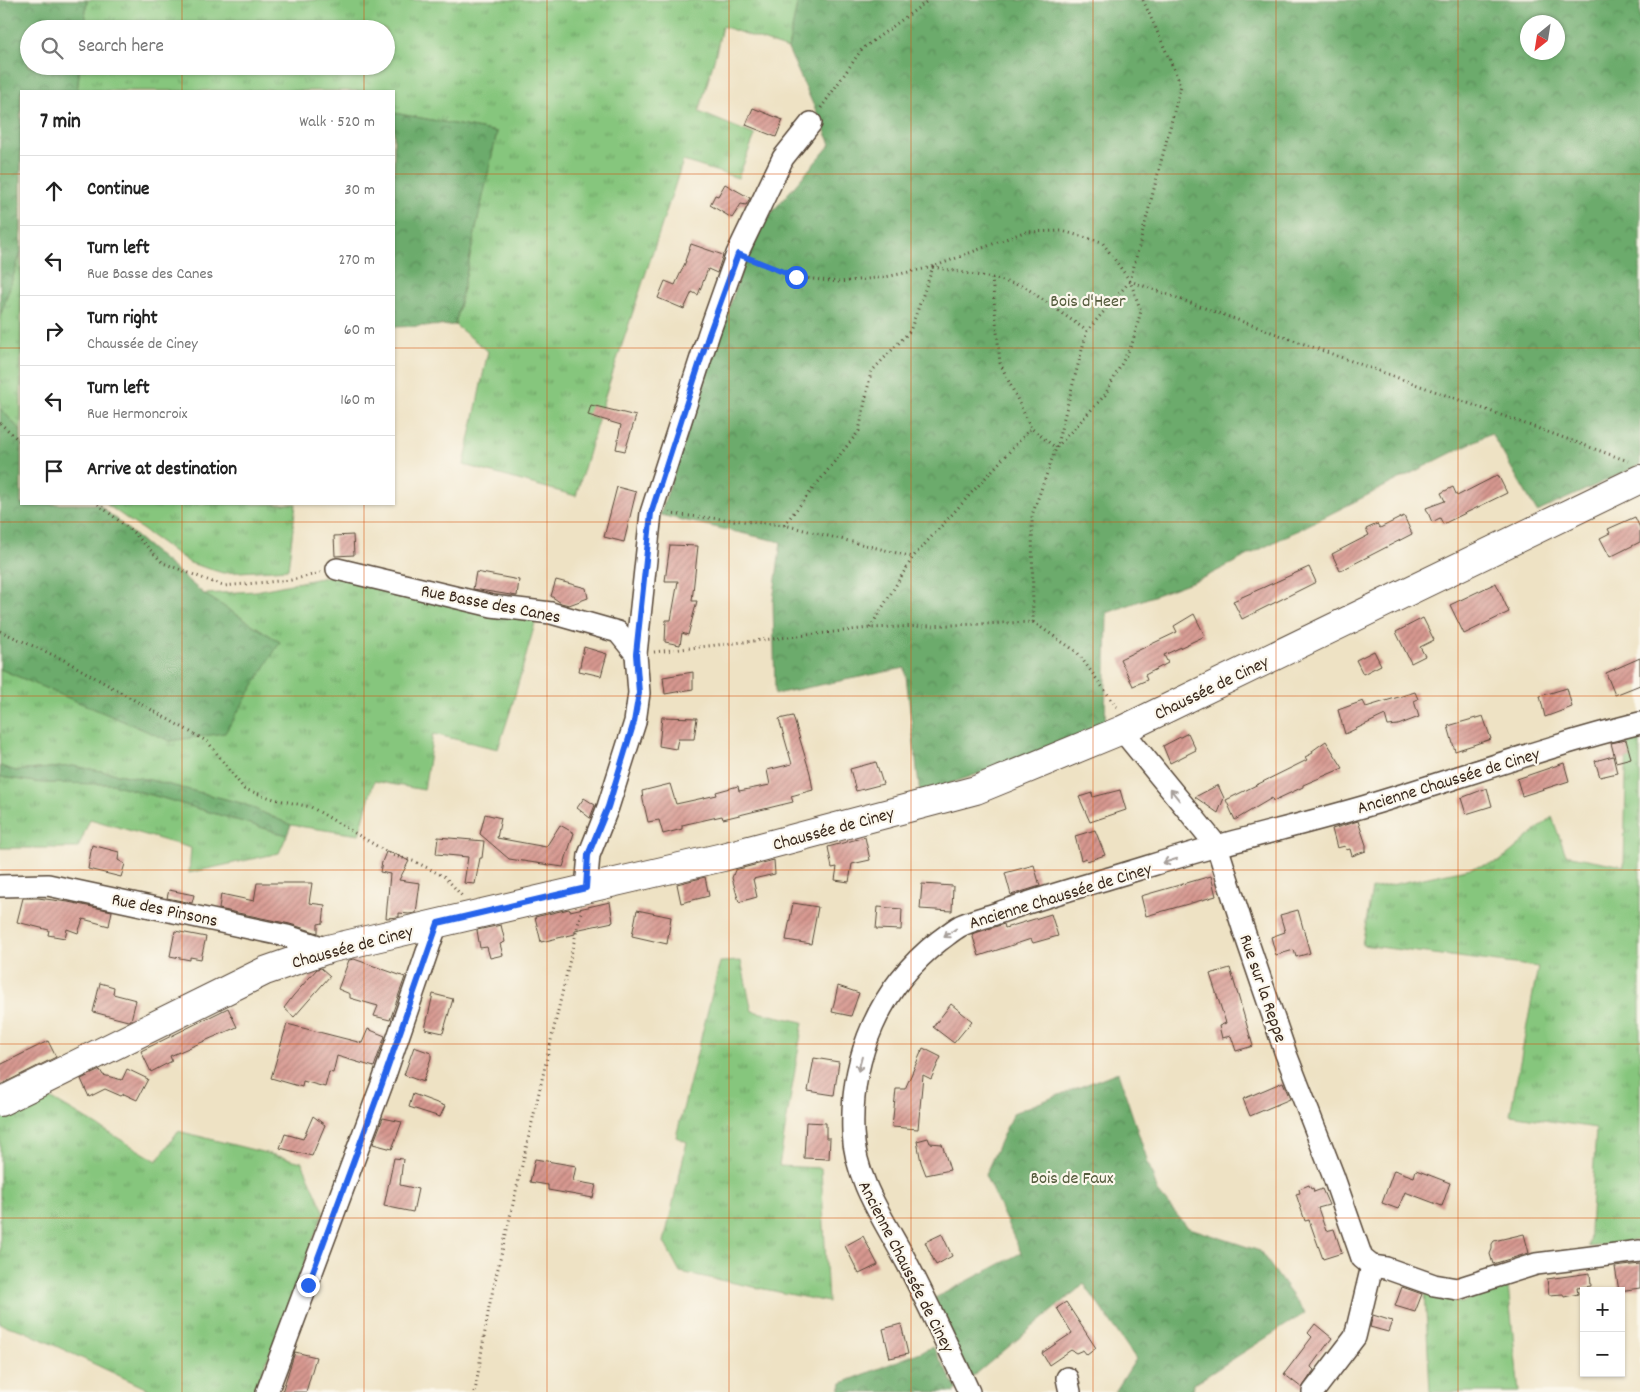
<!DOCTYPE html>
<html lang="en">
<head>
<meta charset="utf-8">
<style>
  :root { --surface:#fff; --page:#f2f2f2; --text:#222; --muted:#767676; --line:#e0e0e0 }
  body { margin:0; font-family:Dekko,sans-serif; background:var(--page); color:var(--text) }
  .controls { position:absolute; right:15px; bottom:15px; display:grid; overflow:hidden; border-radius:0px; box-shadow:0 1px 4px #0004 }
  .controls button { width:45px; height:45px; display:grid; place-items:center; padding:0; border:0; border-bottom:1px solid var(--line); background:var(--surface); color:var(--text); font:25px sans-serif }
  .compass { position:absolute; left:1520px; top:15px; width:45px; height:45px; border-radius:50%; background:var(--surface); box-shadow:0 1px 4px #0004; rotate:210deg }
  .stop { position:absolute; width:15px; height:15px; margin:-11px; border:4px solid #2563eb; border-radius:50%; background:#fff }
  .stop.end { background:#2563eb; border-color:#fff; box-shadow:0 1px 5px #0008 }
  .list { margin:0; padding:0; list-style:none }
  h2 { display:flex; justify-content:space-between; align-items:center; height:65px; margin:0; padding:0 20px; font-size:21px }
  h2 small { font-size:16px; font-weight:400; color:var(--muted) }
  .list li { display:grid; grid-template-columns:32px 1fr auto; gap:15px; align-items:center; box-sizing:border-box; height:70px; padding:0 20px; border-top:1px solid var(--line) }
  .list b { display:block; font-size:19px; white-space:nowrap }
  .list p { margin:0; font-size:16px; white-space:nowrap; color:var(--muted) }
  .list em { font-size:16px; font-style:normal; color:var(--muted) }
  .icon { flex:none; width:28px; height:28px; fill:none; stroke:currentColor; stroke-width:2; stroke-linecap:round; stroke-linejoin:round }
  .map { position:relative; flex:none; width:1640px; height:1392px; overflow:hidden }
  .search { position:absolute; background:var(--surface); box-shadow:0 1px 4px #0004; left:20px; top:20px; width:375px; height:55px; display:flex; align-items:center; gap:12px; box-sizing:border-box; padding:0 18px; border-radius:28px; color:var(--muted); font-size:19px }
  .panel { position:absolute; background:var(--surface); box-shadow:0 1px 4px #0004; left:20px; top:90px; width:375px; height:415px; border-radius:0px }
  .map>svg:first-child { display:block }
  .grass { fill:url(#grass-tufts); stroke:#60784e }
  .forest { fill:url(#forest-crowns); stroke:#546a45; fill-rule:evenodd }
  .building { fill:url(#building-hatch) }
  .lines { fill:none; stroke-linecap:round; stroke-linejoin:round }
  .minor-casing { stroke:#564637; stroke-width:24 }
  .major-casing { stroke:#564637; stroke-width:30 }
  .path { stroke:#564637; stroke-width:3; stroke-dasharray:1 4; stroke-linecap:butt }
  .minor { stroke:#fff; stroke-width:21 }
  .major { stroke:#fff; stroke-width:28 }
  .oneway { stroke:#a79f9a }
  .route { stroke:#2563eb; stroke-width:6 }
  .grid { fill:none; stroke:#d7540e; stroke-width:1; stroke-opacity:0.55 }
  .labels { text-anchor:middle; stroke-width:4.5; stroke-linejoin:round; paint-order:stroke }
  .park-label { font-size:18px; fill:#52593a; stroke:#fbf7ec }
  .street-label { font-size:18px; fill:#3b2a1e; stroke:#fbf7ec }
</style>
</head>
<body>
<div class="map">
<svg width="1640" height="1392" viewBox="0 0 1640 1392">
  <defs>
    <pattern id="grass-tufts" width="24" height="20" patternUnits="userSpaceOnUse" patternTransform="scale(1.25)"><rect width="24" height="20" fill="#86c67d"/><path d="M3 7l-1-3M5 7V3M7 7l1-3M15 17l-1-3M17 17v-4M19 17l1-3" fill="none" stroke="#6fa166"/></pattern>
    <pattern id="forest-crowns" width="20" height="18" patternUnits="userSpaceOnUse" patternTransform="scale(1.25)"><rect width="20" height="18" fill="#6cab6c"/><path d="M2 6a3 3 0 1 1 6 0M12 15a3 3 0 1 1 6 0" fill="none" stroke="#5a8b58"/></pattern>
    <pattern id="building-hatch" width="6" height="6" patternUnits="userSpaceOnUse" patternTransform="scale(1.25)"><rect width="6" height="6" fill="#d79890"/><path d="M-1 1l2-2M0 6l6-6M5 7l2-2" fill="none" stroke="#b07c75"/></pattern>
  </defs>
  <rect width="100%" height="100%" fill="#fbf7ec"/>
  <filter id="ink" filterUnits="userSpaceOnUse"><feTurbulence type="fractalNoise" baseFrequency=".02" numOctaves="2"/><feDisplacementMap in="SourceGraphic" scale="10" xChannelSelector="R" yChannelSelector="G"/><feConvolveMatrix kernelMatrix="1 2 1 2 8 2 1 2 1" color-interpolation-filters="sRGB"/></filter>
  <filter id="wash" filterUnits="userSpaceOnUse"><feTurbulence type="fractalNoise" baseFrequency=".0096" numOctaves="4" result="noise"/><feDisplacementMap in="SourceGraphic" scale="20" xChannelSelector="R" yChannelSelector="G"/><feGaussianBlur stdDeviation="1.12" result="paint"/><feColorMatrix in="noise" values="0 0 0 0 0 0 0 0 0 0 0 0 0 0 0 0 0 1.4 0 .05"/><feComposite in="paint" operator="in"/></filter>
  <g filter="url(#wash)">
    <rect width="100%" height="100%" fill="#eee2c4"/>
    <!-- grass -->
    <g class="grass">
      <path d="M87 0H798L788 49 722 26 717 49 699 112 755 135 738 178 683 161 605 396 576 496 464 465 488 351 455 325 497 132 394 113V91H277L266 89 264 91H77L80 66H386V29H84Z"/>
      <path d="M21 252V431L0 408V317Z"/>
      <path d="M106 504H296L288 569 223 573 190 563Z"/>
      <path d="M341 574 536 620 511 709 498 749 433 734 424 790 374 781 359 835 291 825 241 803 150 780 73 766 16 771 0 766V669L171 741 280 642 204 594 256 591Z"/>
      <path d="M1640 729V1240L1589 1247 1596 1128 1510 1115 1538 967 1362 945 1372 889 1499 862 1552 817 1566 855 1624 866 1627 733Z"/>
      <path d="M0 777 43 783 112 784 159 797 287 835 279 853 189 873 191 848 90 819 78 848H0Z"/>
      <path d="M741 961 752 1011 803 1022 779 1166 821 1168 828 1302 680 1272 664 1242 687 1142 676 1137 720 962Z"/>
      <path d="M47 1096 157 1161 178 1131 302 1162 324 1211 273 1346 254 1392H154L24 1331 0 1324V1119Z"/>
      <path d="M1508 1286 1519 1392H1430L1425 1290 1461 1303Z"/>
    </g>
    <!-- forest -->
    <g class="forest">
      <path d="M0 0H87L84 29H29V66H80L77 91H21V252L0 317Z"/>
      <path d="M798 0H1640V465L1537 512 1491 433 1205 577 1107 613 1105 730 920 794 905 668 775 694 773 601 781 542 660 515 754 233 831 144 788 49ZM1528 22H1558V52H1528Z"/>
      <path d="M394 113 497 132 455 325 394 327Z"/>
      <path d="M0 408 21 431V504H98L204 594 280 642 225 733 170 741 0 669Z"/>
      <path d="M0 766 16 771 73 766 150 780 241 803 291 825 287 835 159 797 112 784 43 783 0 777Z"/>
      <path d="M1118 1072 1158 1192 1187 1227 1260 1251 1305 1313 1194 1384 1193 1392H1115L1136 1359 1084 1284 970 1379 931 1300 1021 1253 985 1175 1013 1113Z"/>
      <path d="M933 1347 957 1389 954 1392H840L842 1383Z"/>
    </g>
    <g id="blocks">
      <!-- building -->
      <g class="building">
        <path d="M753 108 783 120 776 137 746 125Z"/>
        <path d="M725 184 750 198 746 205 741 204 732 218 710 205 715 195 718 196Z"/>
        <path d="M691 244 723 255 717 273 708 269 698 295 692 292 684 309 658 298 665 281 675 285 686 261H685Z"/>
        <path d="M591 405 636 416 625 451 616 449 621 425 588 415Z"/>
        <path d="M1498 475 1507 493 1443 524 1440 518 1432 522 1426 508 1445 501 1441 493 1453 487 1457 496Z"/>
        <path d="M617 487 636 492 624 542 604 537Z"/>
        <path d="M1404 516 1412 534 1340 571 1332 554 1369 535 1366 529 1377 524 1380 528Z"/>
        <path d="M1635 517 1640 528V542L1610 557 1600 538 1610 533 1608 529Z"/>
        <path d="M353 535 354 555 335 556 334 536Z"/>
        <path d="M670 545 698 546 692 601H697L688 635 682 633 680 645 665 642 666 620H671L678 581H665Z"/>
        <path d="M1309 567 1316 582 1242 619 1233 601Z"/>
        <path d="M476 572 519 580 517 596 473 589Z"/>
        <path d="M556 580 586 588 588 598 569 605 561 603 551 596Z"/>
        <path d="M1496 583 1509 612 1464 634 1450 605Z"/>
        <path d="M1194 614 1205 636 1164 655 1168 663 1145 675 1147 680 1133 686 1120 659 1177 632 1174 626Z"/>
        <path d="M1423 618 1434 640 1420 647 1425 656 1411 663 1396 632Z"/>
        <path d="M584 647 607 654 601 676 579 671Z"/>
        <path d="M1374 651 1381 665 1363 674 1356 660Z"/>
        <path d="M1640 658V685L1615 695 1606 673Z"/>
        <path d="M693 672V689L665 694 663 677Z"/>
        <path d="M1567 688 1572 707 1545 717 1540 696Z"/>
        <path d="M1415 692 1418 699 1414 701 1419 717 1398 725 1388 726 1385 715 1345 734 1338 710 1363 701 1366 707Z"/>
        <path d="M793 716 810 773 813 790 791 796 793 802 723 819 722 816 682 825V829L663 834 659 820 648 822 643 800 642 791 670 784 676 804 717 795 716 792 738 786 739 791 770 785 767 770 792 764 779 719Z"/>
        <path d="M1483 716 1491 739 1455 751 1448 726Z"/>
        <path d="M662 717 697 718 694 739H678L676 749 659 746Z"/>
        <path d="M1188 733 1196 750 1170 763 1163 746Z"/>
        <path d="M1626 740 1631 758 1616 762 1611 743Z"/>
        <path d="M1326 741 1343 768 1303 785V787L1273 801 1272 798 1235 820 1226 800 1307 760 1305 757 1313 753 1312 751Z"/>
        <path d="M1613 756 1617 773 1600 777 1595 761Z"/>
        <path d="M876 762 883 784 856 791 850 769Z"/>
        <path d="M1564 763 1569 781 1522 796 1517 779Z"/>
        <path d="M1218 785 1224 798 1218 813 1195 797Z"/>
        <path d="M1487 788 1492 806 1466 814 1461 798Z"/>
        <path d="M1120 790 1126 810 1090 822 1079 797 1092 793 1093 797Z"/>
        <path d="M584 798 595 805 590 818 577 808Z"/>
        <path d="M485 814 501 818 497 838 546 847 560 825 574 833 563 867 509 859 480 834Z"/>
        <path d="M1358 821 1366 845V851L1352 856 1350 849 1346 850 1345 846 1337 848 1332 829Z"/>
        <path d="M1095 830 1105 855 1087 861 1086 858 1081 860 1075 836Z"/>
        <path d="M438 837 484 841 482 858H480L475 884 464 883 468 857 436 854Z"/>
        <path d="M865 837 870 860 852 864 849 882 835 880 837 867 832 868 828 847Z"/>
        <path d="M92 845 119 852 118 860 125 864 121 877 88 869Z"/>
        <path d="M386 852 395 854 409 861 399 880 420 883 416 913 409 914 399 913V917L386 918 390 874 380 872 382 862Z"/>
        <path d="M774 860 775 874 753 879 757 897 739 902 732 878 735 870Z"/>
        <path d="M1034 865 1040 886 1011 895 1005 873Z"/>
        <path d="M1211 876 1216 896 1146 916 1141 896Z"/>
        <path d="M705 877 709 896 681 903 677 884Z"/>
        <path d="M257 883H312L309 903 325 905 323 923 318 924V933L290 924 219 909 221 894 254 901Z"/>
        <path d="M922 884 953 886 952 911 920 909Z"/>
        <path d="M169 890 194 895 192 903 167 898Z"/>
        <path d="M23 898H38L68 902 112 911 109 926 83 919 78 933 67 929 65 938 48 935 49 930 17 922Z"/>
        <path d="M610 902 613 922 575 930V934L541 942 535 917 569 909 570 911Z"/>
        <path d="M793 903 818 907 811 944 786 940Z"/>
        <path d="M878 907 902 909 901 930 876 929Z"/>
        <path d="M637 910 671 917 667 944 632 936Z"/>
        <path d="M1298 910 1310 953 1296 957 1294 950 1276 955 1271 937 1285 932 1280 915Z"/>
        <path d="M1051 914 1058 936 1033 943 1031 939 979 956 972 934 1004 924 1005 928Z"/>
        <path d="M501 925 505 942 500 944 503 955 490 958 487 947 480 948 477 930Z"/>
        <path d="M175 931 206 937 201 959 190 957V960L170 956Z"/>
        <path d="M354 959 405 977 390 1020 374 1016 378 1006 350 998V994L338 989 349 960Z"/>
        <path d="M321 968 330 976 294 1017 284 1008 293 996 317 969Z"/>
        <path d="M1230 968 1253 1046 1236 1051 1231 1036 1222 1038 1219 1026 1226 1023 1210 974Z"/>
        <path d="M100 983 114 987 113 994 136 1000 131 1020 128 1021 93 1012Z"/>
        <path d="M838 986 859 993 851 1016 832 1012Z"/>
        <path d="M433 994 453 999 443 1033 425 1029Z"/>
        <path d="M951 1004 972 1021 954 1043 933 1027Z"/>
        <path d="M228 1008 237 1027 170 1056 172 1061 151 1072 141 1051Z"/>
        <path d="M287 1024 362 1043 368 1029 385 1036 374 1067 337 1056 333 1073 329 1072 325 1087 303 1081 302 1087 271 1078Z"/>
        <path d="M48 1041 56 1057 0 1085V1065Z"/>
        <path d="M414 1047 431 1053V1058L423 1082 404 1075Z"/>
        <path d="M923 1048 941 1057 931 1079 923 1075 918 1129 892 1127 896 1089H905Z"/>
        <path d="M814 1058 839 1062 834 1095 808 1091Z"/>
        <path d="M127 1069 148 1079 137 1100 124 1094 121 1096 105 1089 89 1097 81 1079 100 1070 103 1075 122 1080Z"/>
        <path d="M1283 1082 1290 1099 1250 1116 1243 1099Z"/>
        <path d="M413 1094 445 1106 440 1117 409 1107Z"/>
        <path d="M313 1116 325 1125 312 1156 280 1148 285 1134 303 1139Z"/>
        <path d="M383 1118 402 1122 392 1149 373 1144Z"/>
        <path d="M806 1122 826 1123V1138H830L829 1159 804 1158Z"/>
        <path d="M928 1138 930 1143 942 1144 950 1170 926 1175 921 1162 917 1141Z"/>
        <path d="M394 1158 403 1159 400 1185 418 1189 413 1212 384 1206Z"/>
        <path d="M535 1159 576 1166 573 1181 596 1185 593 1198 548 1190V1185L530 1182Z"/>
        <path d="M1394 1170 1414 1177 1416 1170 1450 1183 1442 1206 1405 1192 1398 1209 1382 1203Z"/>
        <path d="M1309 1185 1311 1189 1313 1188 1314 1192 1322 1189 1329 1205 1318 1208 1326 1231 1334 1229 1342 1253 1323 1259 1309 1220 1305 1221 1296 1194 1300 1193 1299 1189Z"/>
        <path d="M942 1234 952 1256 936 1265 925 1242Z"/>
        <path d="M1524 1234 1529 1253 1493 1264 1490 1254 1492 1249V1244L1494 1241Z"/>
        <path d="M863 1236 878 1265 859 1274 845 1246Z"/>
        <path d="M1640 1264V1288L1619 1291 1615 1267Z"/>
        <path d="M1590 1273 1591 1286 1577 1288 1578 1294 1564 1297 1563 1294 1549 1295 1547 1279Z"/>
        <path d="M1402 1287 1422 1294 1415 1312 1395 1306Z"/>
        <path d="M1066 1302 1096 1348 1087 1355 1083 1350 1076 1353 1071 1350 1049 1365 1042 1353 1072 1333 1057 1308Z"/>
        <path d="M1373 1315 1392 1321 1388 1332 1370 1327Z"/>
        <path d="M901 1324 908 1354 890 1358 883 1329Z"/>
        <path d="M1315 1324 1332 1338 1312 1365 1311 1367 1314 1370 1302 1388 1284 1374 1312 1337 1308 1333Z"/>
        <path d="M295 1352 316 1357 306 1392H282Z"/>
      </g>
    </g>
  </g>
  <g filter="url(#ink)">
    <use href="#blocks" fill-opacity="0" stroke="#564637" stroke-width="1"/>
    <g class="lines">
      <!-- minor casing -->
      <g class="minor-casing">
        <g id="minor">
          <path d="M337 569 492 606 551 613 618 632 636 654 639 693 635 722 608 807 589 855 586 888"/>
          <path d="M636 654 651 513 709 333 737 254 783 158 811 123"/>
          <path d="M1122 730 1217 846 1244 931 1286 1054 1333 1175 1362 1258 1372 1266 1386 1268 1434 1285 1457 1289 1536 1264 1640 1251"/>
          <path d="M0 886 48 885 287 936 328 949"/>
          <path d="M1067 1378 1070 1392"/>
          <path d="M267 1392 382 1084 437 923"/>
          <path d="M969 1392C949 1349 929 1305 907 1263 885 1221 855 1181 853 1132 850 1057 880 987 939 941 946 936 953 930 960 926 970 921 983 918 995 914 1028 902 1062 892 1096 882 1138 870 1179 856 1221 845 1269 832 1318 820 1366 806 1457 779 1547 746 1640 723"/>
          <path d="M1313 1392 1355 1337 1372 1266"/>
        </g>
      </g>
      <!-- major casing -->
      <g class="major-casing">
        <path id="major" d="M0 1102 265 971 328 949 723 857 976 790 1122 730 1640 479"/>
      </g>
      <!-- path -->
      <g class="path">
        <path d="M1143 0 1181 85 1130 281 1628 461"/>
        <path d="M821 108 862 49 929 0"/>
        <path d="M992 278 1000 363 1031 428"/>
        <path d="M0 423 21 442"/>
        <path d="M98 504 133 532 163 563 223 586 291 580 321 573"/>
        <path d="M669 514 784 525 913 557"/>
        <path d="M784 525 859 431 871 372 910 331 933 267 992 278 1025 287 1087 331"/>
        <path d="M1033 622 1077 652 1119 710"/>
        <path d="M870 628 913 557 1031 428 1056 448 1087 331 1130 281"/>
        <path d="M0 631 64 660 208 742 244 789 274 799 311 807 392 855 416 862 445 877 462 896"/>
        <path d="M654 652 870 628 1033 622 1032 515 1056 448 1105 395 1132 344 1141 311 1130 281 1102 242 1062 231 1024 232 933 267 885 277 839 282 796 277 752 260"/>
        <path d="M475 1392 489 1307 581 912"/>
      </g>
      <!-- minor -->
      <use href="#minor" class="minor"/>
      <!-- major -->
      <use href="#major" class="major"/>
    </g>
    <!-- one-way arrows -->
    <defs><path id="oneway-shaft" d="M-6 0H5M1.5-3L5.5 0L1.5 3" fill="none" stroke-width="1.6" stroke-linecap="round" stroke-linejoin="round" transform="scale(1.25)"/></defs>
    <g class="oneway">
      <use href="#oneway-shaft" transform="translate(1175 795) rotate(-129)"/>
      <use href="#oneway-shaft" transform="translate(1170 861) rotate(163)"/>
      <use href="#oneway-shaft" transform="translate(950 933) rotate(144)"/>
      <use href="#oneway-shaft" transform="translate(860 1064) rotate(105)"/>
    </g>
  </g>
  <g class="lines" filter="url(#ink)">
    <!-- route -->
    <path class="route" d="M308 1285 382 1084 438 923 586 888 588 855 608 807 634 722 639 693 636 654 651 513 709 334 738 254 796 277"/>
  </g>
  <!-- grid -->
  <path class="grid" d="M182 0V29M364 0V29M547 0V1392M729 0V1392M911 0V1392M1093 0V1392M1276 0V1392M1458 0V1392M182 66V91M364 66V91M0 174H21M394 174H1640M0 348H21M394 348H1640M182 504V1392M364 504V1392M0 522H1640M0 696H1640M0 870H1640M0 1044H1640M0 1218H1640"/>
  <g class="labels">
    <!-- park labels -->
    <g class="park-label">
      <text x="1088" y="306">Bois d'Heer</text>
      <text x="1072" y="1183">Bois de Faux</text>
    </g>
    <!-- street labels -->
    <g class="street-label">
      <text transform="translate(491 603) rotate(11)" y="6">Rue Basse des Canes</text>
      <text transform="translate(1211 687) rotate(-26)" y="6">Chaussée de Ciney</text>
      <text transform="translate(1448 780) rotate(-17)" y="6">Ancienne Chaussée de Ciney</text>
      <text transform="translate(833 828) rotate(-15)" y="6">Chaussée de Ciney</text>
      <text transform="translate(1060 895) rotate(-17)" y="6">Ancienne Chaussée de Ciney</text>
      <text transform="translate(165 909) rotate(12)" y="6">Rue des Pinsons</text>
      <text transform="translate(352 946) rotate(-15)" y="6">Chaussée de Ciney</text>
      <text transform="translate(1264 988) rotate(71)" y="6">Rue sur la Reppe</text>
      <text transform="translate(907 1266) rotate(63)" y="6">Ancienne Chaussée de Ciney</text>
    </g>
  </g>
</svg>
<div class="controls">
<button>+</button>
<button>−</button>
</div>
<svg class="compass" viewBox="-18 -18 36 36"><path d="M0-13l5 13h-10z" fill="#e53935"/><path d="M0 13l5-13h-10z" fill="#767676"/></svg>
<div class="stop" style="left:796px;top:277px"></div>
<div class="stop end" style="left:308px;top:1285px"></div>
<div class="search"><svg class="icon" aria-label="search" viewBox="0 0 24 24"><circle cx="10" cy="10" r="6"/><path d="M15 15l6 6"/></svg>Search here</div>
<section class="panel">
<h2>7 min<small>Walk · 520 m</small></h2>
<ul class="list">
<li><svg class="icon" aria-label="ahead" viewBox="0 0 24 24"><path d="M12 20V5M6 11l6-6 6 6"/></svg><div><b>Continue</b></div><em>30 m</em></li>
<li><svg class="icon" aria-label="left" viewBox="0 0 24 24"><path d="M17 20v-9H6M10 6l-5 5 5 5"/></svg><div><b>Turn left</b><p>Rue Basse des Canes</p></div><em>270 m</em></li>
<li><svg class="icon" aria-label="right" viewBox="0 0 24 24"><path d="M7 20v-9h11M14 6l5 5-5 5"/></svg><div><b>Turn right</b><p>Chaussée de Ciney</p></div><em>60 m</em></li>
<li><svg class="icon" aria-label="left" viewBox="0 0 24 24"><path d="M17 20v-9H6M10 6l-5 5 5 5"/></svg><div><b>Turn left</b><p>Rue Hermoncroix</p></div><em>160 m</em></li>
<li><svg class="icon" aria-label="arrive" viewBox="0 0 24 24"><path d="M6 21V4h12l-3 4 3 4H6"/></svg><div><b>Arrive at destination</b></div></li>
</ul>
</section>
</div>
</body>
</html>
